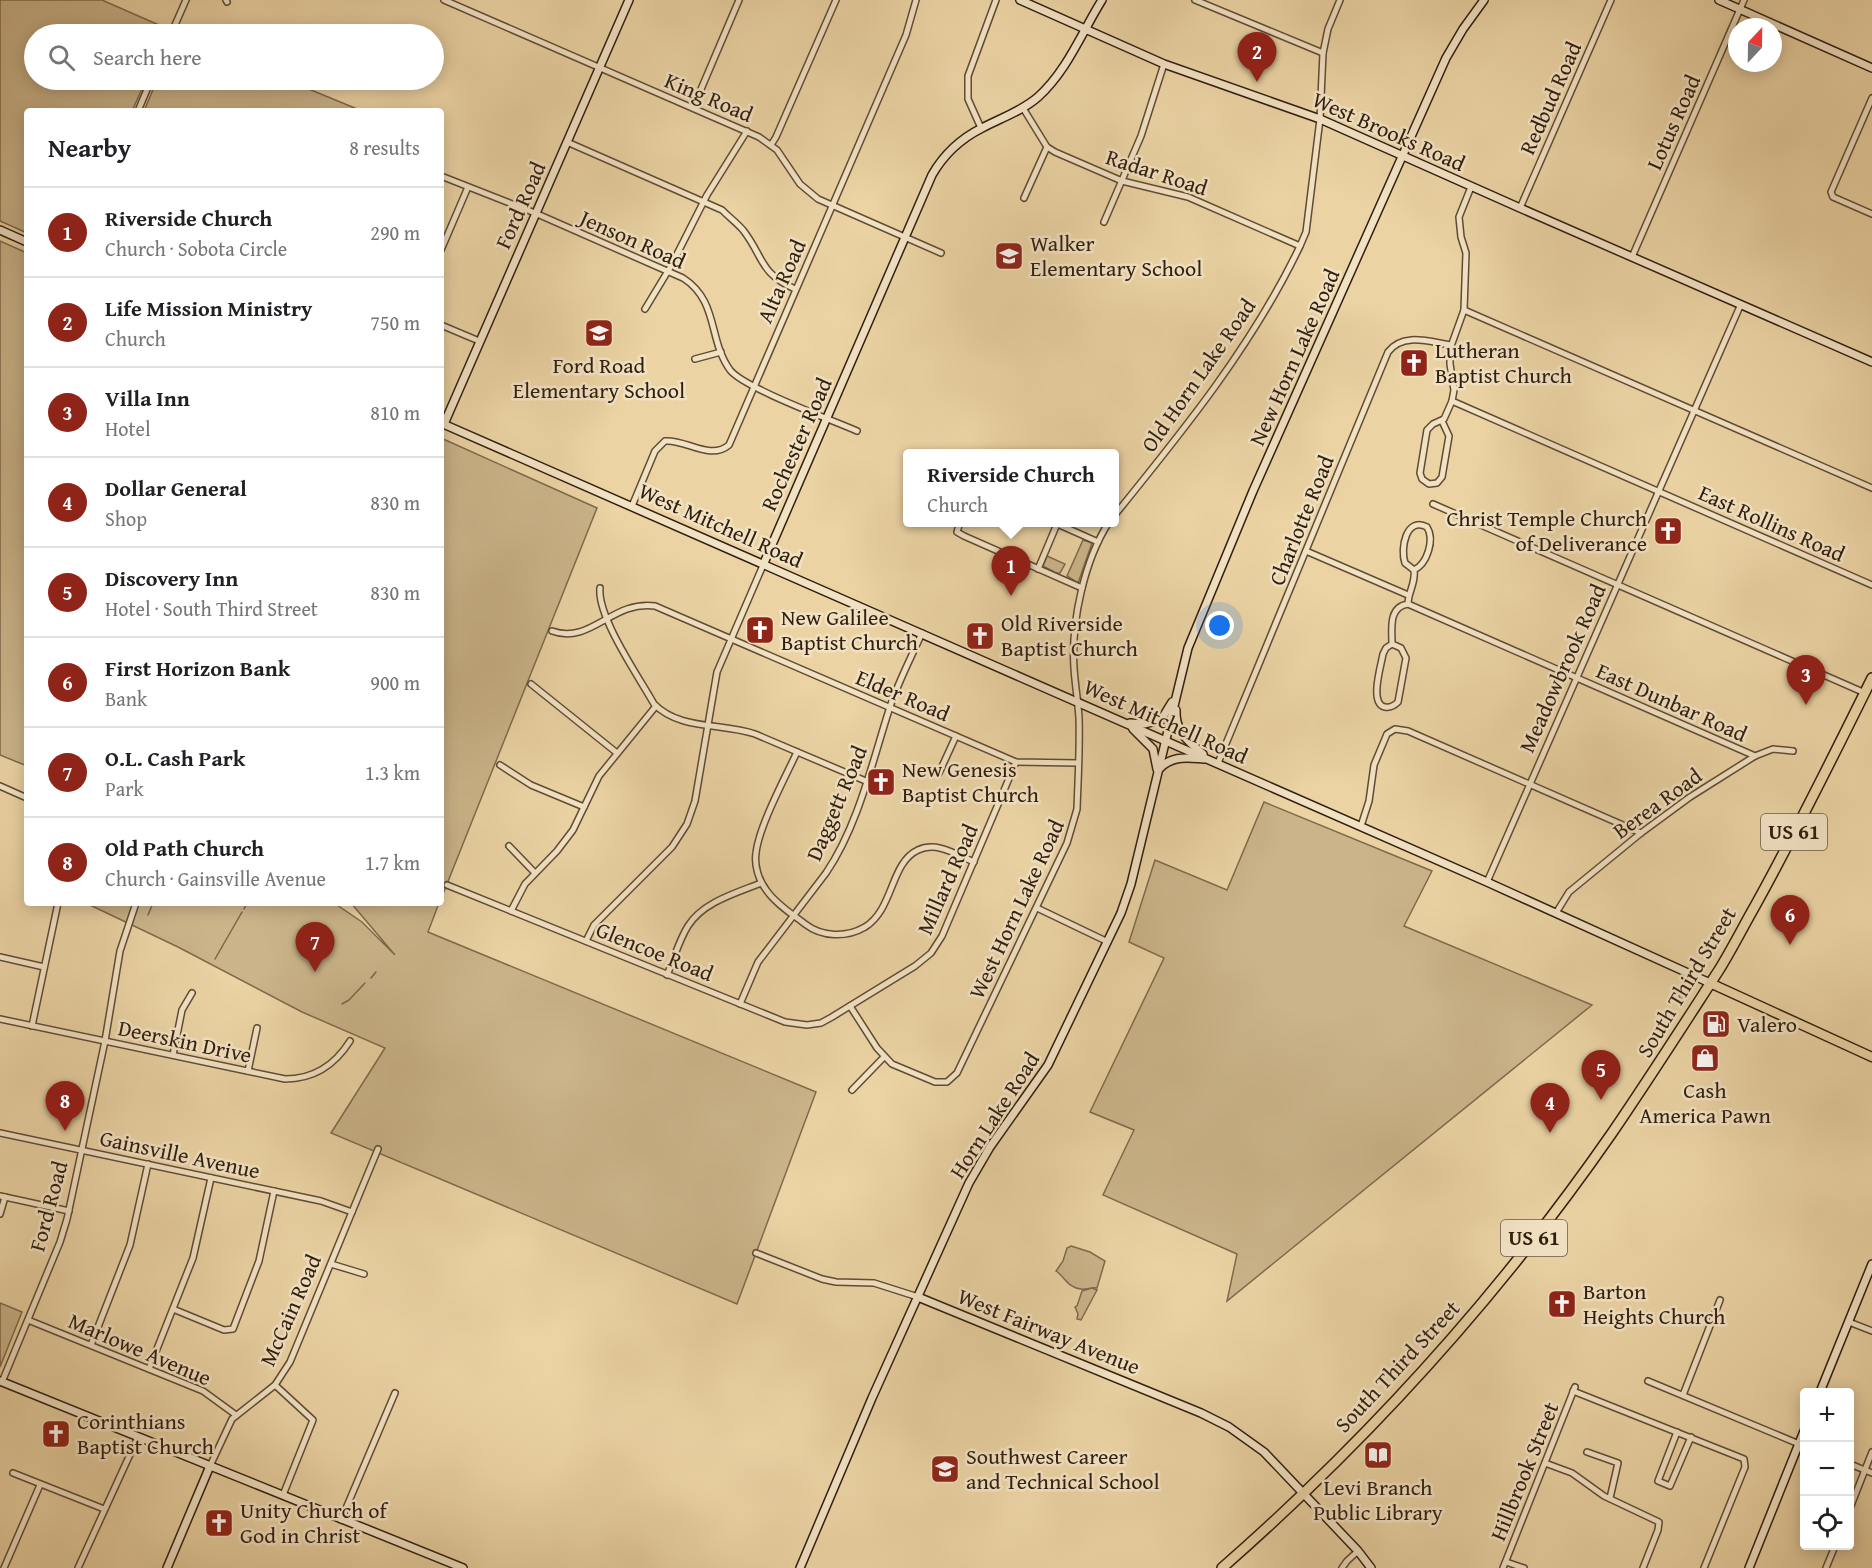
<!DOCTYPE html>
<html lang="en">
<head>
<meta charset="utf-8">
<style>
  :root { --surface:#fff; --page:#f2f2f2; --text:#202124; --muted:#757577; --line:#e0e0e0; --accent:#8f2418 }
  body { margin:0; font-family:"Gentium Book Plus",serif; background:var(--page); color:var(--text) }
  .controls { position:absolute; right:18px; bottom:18px; display:grid; overflow:hidden; border-radius:6px; box-shadow:0 3px 15px #0003 }
  .controls button { width:54px; height:54px; display:grid; place-items:center; padding:0; border:0; border-bottom:2px solid var(--line); background:var(--surface); color:var(--text); font:30px sans-serif }
  .compass { position:absolute; left:1728px; top:18px; width:54px; height:54px; border-radius:50%; background:var(--surface); box-shadow:0 3px 15px #0003; rotate:22deg }
  .you { position:absolute; left:1220px; top:626px; width:21px; height:21px; margin:-15px; border:4px solid #fff; border-radius:50%; background:#1a73e8; box-shadow:0 0 0 9px #1a73e833 }
  .badge { display:grid; place-items:center; width:39px; height:39px; border-radius:50%; background:var(--accent); color:#fff; font-size:20px; font-weight:700 }
  .pin { position:absolute; translate:-50% -50px; filter:drop-shadow(0 2px 3px #0008) }
  .pin::after { content:''; position:absolute; top:32px; width:21px; height:18px; background:inherit; clip-path:polygon(0 0,100% 0,50% 100%) }
  .popup { position:absolute; left:903px; top:449px; width:216px; height:78px; box-sizing:border-box; display:grid; place-content:center; border-radius:6px; background:var(--surface); filter:drop-shadow(0 2px 4px #0005); font-size:20px; white-space:nowrap; color:var(--muted) }
  .popup b { font-size:22px; color:var(--text) }
  .popup::after { content:''; position:absolute; left:50%; top:100%; margin-left:-12px; border:12px solid transparent; border-top-color:var(--surface) }
  .list { margin:0; padding:0; list-style:none }
  h2 { display:flex; justify-content:space-between; align-items:center; height:78px; margin:0; padding:0 24px; font-size:26px }
  h2 small { font-size:20px; font-weight:400; color:var(--muted) }
  .list li { display:grid; grid-template-columns:39px 1fr auto; gap:18px; align-items:center; box-sizing:border-box; height:90px; padding:0 24px; border-top:2px solid var(--line) }
  .list b { display:block; font-size:22px; white-space:nowrap }
  .list p { margin:0; font-size:20px; white-space:nowrap; color:var(--muted) }
  .list em { font-size:20px; font-style:normal; color:var(--muted) }
  .icon { flex:none; width:33px; height:33px; fill:none; stroke:currentColor; stroke-width:2; stroke-linecap:round; stroke-linejoin:round }
  .map { position:relative; flex:none; width:1872px; height:1568px; overflow:hidden }
  .search { position:absolute; background:var(--surface); box-shadow:0 3px 15px #0003; left:24px; top:24px; width:420px; height:66px; display:flex; align-items:center; gap:15px; box-sizing:border-box; padding:0 21px; border-radius:33px; color:var(--muted); font-size:22px }
  .panel { position:absolute; background:var(--surface); box-shadow:0 3px 15px #0003; left:24px; top:108px; width:420px; height:798px; border-radius:6px }
  .map>svg:first-child { display:block }
  .green { fill:#cbb48a; stroke:#7e6a4c; stroke-width:1.5 }
  .lines { fill:none; stroke-linecap:round; stroke-linejoin:round }
  .stream { stroke:#7a6649; stroke-width:1.5 }
  .street-casing { stroke:#5f4c34; stroke-width:8 }
  .secondary-casing { stroke:#301f0e; stroke-width:10 }
  .primary-casing { stroke:#301f0e; stroke-width:11 }
  .highway-casing { stroke:#301f0e; stroke-width:12 }
  .street { stroke:#f2e2c4; stroke-width:5 }
  .secondary { stroke:#f2e2c4; stroke-width:7 }
  .primary { stroke:#ebd3a4; stroke-width:8 }
  .highway { stroke:#ebd3a4; stroke-width:9 }
  .labels { text-anchor:middle; stroke-width:5; stroke-linejoin:round; paint-order:stroke }
  .shield { fill:#f2e2c4; stroke:#6a5a45; stroke-width:1.5 }
  .shield-label { font-size:21px; font-weight:bold; fill:#301f0e }
  .street-label { font-size:22px; fill:#301f0e; stroke:#f2e2c4 }
  .poi-label { font-size:22px; fill:#301f0e; stroke:#f2e2c4; text-anchor:start }
</style>
</head>
<body>
<div class="map">
<svg width="1872" height="1568" viewBox="0 0 1872 1568">
  <rect width="100%" height="100%" fill="#ebd3a4"/>
  <filter id="stains"><feTurbulence type="fractalNoise" baseFrequency=".00333" numOctaves="4"/><feColorMatrix values="0 0 0 0 .2 0 0 0 0 .09 0 0 0 0 .02 0 0 0 .5 -.17"/></filter>
  <radialGradient id="worn" r=".72"><stop offset=".6" stop-color="#630" stop-opacity="0"/><stop offset="1" stop-color="#630" stop-opacity=".3"/></radialGradient>
  <!-- green -->
  <g class="green">
    <path d="M0 0H102L168 29 166 34H34V80H146L132 111H27V233L0 221Z"/>
    <path d="M157 80H287L362 111H144Z"/>
    <path d="M0 241 27 253V766L0 755Z"/>
    <path d="M441 438 597 508 441 899Z"/>
    <path d="M1083 540 1092 543 1078 583 1067 576Z"/>
    <path d="M1047 556 1065 564 1060 573H1056L1043 566Z"/>
    <path d="M1264 802 1432 871 1404 926 1592 1005 1227 1301 1237 1254 1103 1195 1134 1130 1090 1112 1164 958 1129 942 1155 860 1227 890Z"/>
    <path d="M92 903H334L362 922 395 955 351 903H439L428 932 816 1092 737 1304 331 1133 385 1048 302 1012 178 947 92 906Z"/>
    <path d="M1682 983 1688 987 1689 993 1683 1006 1680 1004 1679 990Z"/>
    <path d="M1071 1246 1090 1252 1105 1261 1097 1288C1091 1287 1087 1290 1081 1289 1068 1288 1065 1277 1056 1271L1063 1261 1067 1248Z"/>
    <path d="M1092 1288 1097 1290 1081 1320 1077 1319 1078 1314 1075 1307 1077 1306 1082 1291Z"/>
    <path d="M0 1303 22 1312 0 1367Z"/>
  </g>
  <g class="lines">
    <!-- stream -->
    <g class="stream">
      <path d="M244 909 247 903"/>
      <path d="M148 915 153 903"/>
      <path d="M215 959 242 912"/>
      <path d="M371 978 376 972"/>
      <path d="M342 1004 349 1000 365 983"/>
    </g>
    <!-- street casing -->
    <g class="street-casing">
      <g id="street">
        <path d="M226 0 227 2"/>
        <path d="M444 0 759 137 777 150 800 184 818 199 941 253"/>
        <path d="M1195 0 1323 53"/>
        <path d="M171 34 186 0"/>
        <path d="M1872 98 1831 192 1833 197 1872 214"/>
        <path d="M693 108 739 0"/>
        <path d="M1023 108 1047 147 1055 152 1122 181 1188 197 1300 246"/>
        <path d="M138 111 151 80"/>
        <path d="M981 128 968 99V76L996 0"/>
        <path d="M567 142 722 210C729 217 737 223 743 230 764 257 759 273 795 289"/>
        <path d="M771 145 776 137 836 0"/>
        <path d="M441 176 535 213 683 278C719 301 708 340 730 370 744 388 832 420 857 431"/>
        <path d="M1024 198 1047 147"/>
        <path d="M1520 208 1611 0"/>
        <path d="M1104 222 1141 136 1164 64"/>
        <path d="M441 250 468 187"/>
        <path d="M1632 257 1744 0"/>
        <path d="M645 309 671 266 707 195 747 131"/>
        <path d="M1464 310 1872 488"/>
        <path d="M441 325 479 341"/>
        <path d="M695 359 721 352"/>
        <path d="M1452 401 1872 585"/>
        <path d="M1442 421 1449 436 1442 477 1437 483 1429 484 1422 479 1420 473 1427 430 1433 424 1444 419 1452 401 1454 390 1450 364V349L1464 310 1466 253 1461 237 1459 217 1471 187"/>
        <path d="M1433 504 1865 693"/>
        <path d="M632 506 655 451 665 441C686 439 710 461 729 445L906 35 916 0"/>
        <path d="M1114 516C1183 431 1253 345 1300 246L1306 232 1308 216 1320 119 1323 53 1328 29 1340 0"/>
        <path d="M960 522 957 532 964 536 1082 588"/>
        <path d="M1053 522 1098 542"/>
        <path d="M1306 551 1408 595"/>
        <path d="M1038 569 1057 524"/>
        <path d="M600 588C597 617 639 677 654 704 679 730 722 723 755 734L868 782"/>
        <path d="M1408 604 1755 756"/>
        <path d="M552 631C591 645 612 600 655 606L1016 762 1078 763"/>
        <path d="M1392 644 1401 648 1406 658 1398 702C1395 705 1391 708 1385 707 1369 704 1381 666 1383 654L1386 648 1392 644C1392 629 1388 607 1408 604 1408 592 1416 583 1414 570L1405 563C1400 549 1406 516 1427 527 1435 540 1427 564 1414 570"/>
        <path d="M531 684 617 753"/>
        <path d="M797 752C785 778 759 826 756 853 754 866 759 881 767 891 776 904 792 914 805 924 822 937 846 938 865 927 894 909 890 863 918 850 937 841 957 855 974 862"/>
        <path d="M1218 763 1388 352C1403 332 1430 342 1451 345"/>
        <path d="M500 765 531 785 584 807"/>
        <path d="M939 773 956 736"/>
        <path d="M0 786 27 798"/>
        <path d="M1361 826 1369 801 1374 765 1387 734 1395 729 1408 731 1641 833"/>
        <path d="M509 846 535 873"/>
        <path d="M1487 882 1741 304"/>
        <path d="M447 885 785 1022 807 1025 821 1023 832 1017 915 966 931 953 942 936 1016 762"/>
        <path d="M1037 908 1108 942"/>
        <path d="M511 911 525 884 557 851 573 830 599 776 656 706"/>
        <path d="M1556 913 1569 892 1641 833 1690 797 1755 756 1773 749 1793 751"/>
        <path d="M586 941 594 925 672 847 687 824 695 801 717 672 764 563"/>
        <path d="M0 957 44 967"/>
        <path d="M667 975C674 959 679 940 688 926 703 902 736 893 761 883"/>
        <path d="M740 1004 758 962 826 873C858 826 872 763 889 710 897 684 911 658 922 633"/>
        <path d="M850 1006 877 1048 892 1064 935 1082H947L957 1073 1067 843 1077 809C1078 779 1080 748 1079 718 1078 701 1075 684 1074 668 1071 622 1084 561 1109 522"/>
        <path d="M0 1019 285 1079C314 1079 335 1065 350 1041"/>
        <path d="M32 1026 58 903"/>
        <path d="M173 1055 182 1010 192 993"/>
        <path d="M248 1071 257 1028"/>
        <path d="M852 1090 884 1057"/>
        <path d="M0 1133 321 1201 352 1212"/>
        <path d="M0 1196 69 1211"/>
        <path d="M0 1214 5 1197"/>
        <path d="M756 1253 822 1279 836 1282 874 1283 918 1297"/>
        <path d="M331 1264 364 1274"/>
        <path d="M173 1309 224 1330 233 1329 259 1261 274 1191"/>
        <path d="M28 1320 203 1391 236 1415"/>
        <path d="M1849 1322 1872 1331"/>
        <path d="M91 1345 130 1245 148 1164"/>
        <path d="M149 1369 193 1258 211 1178"/>
        <path d="M1648 1381 1804 1446"/>
        <path d="M2 1382 60 1242 67 1219 105 1041 120 951 136 903"/>
        <path d="M275 1385 313 1420 283 1495"/>
        <path d="M1573 1391 1744 1459 1745 1467 1704 1568"/>
        <path d="M1683 1395 1720 1300"/>
        <path d="M1677 1432 1658 1481 1670 1486 1691 1437"/>
        <path d="M1587 1452 1618 1463 1610 1498"/>
        <path d="M1545 1463 1572 1473 1604 1496 1659 1522 1658 1530 1643 1568"/>
        <path d="M1850 1464 1872 1473"/>
        <path d="M210 1466 232 1419 275 1385 290 1362 378 1149"/>
        <path d="M13 1473 104 1509"/>
        <path d="M1850 1508 1872 1452"/>
        <path d="M341 1520 395 1393"/>
        <path d="M1506 1562 1524 1568"/>
        <path d="M4 1568 40 1485"/>
        <path d="M78 1568 138 1437"/>
        <path d="M1342 1568 1347 1561 1358 1551"/>
        <path d="M1503 1568 1575 1387"/>
        <path d="M1826 1568 1835 1546"/>
      </g>
    </g>
    <!-- secondary casing -->
    <g class="secondary-casing">
      <g id="secondary">
        <path d="M1020 0 1164 64 1320 119 1520 208 1872 362"/>
        <path d="M1719 0 1872 68"/>
        <path d="M0 230 27 242"/>
        <path d="M441 423 1487 882 1710 983"/>
        <path d="M444 424 629 0"/>
        <path d="M764 563 932 175C944 154 960 139 982 128 1001 118 1022 111 1038 97 1067 71 1082 32 1102 0"/>
        <path d="M1176 710C1175 732 1188 741 1203 754"/>
        <path d="M1130 723 1144 724 1161 720 1172 702"/>
        <path d="M1133 729 1153 749 1157 769"/>
        <path d="M1159 769C1172 755 1187 758 1204 759"/>
        <path d="M918 1297 1201 1413 1229 1427 1264 1452 1358 1551 1371 1568"/>
        <path d="M0 1381 463 1568"/>
        <path d="M1820 1392 1872 1264"/>
        <path d="M167 1568 210 1466"/>
        <path d="M800 1568 872 1398 969 1183 990 1147 1048 1065 1121 913 1131 884 1188 648 1253 491 1446 58 1463 29 1484 0"/>
        <path d="M1749 1568 1804 1431"/>
      </g>
    </g>
    <!-- primary casing -->
    <g class="primary-casing">
      <path id="primary" d="M1710 983 1872 1057"/>
    </g>
    <!-- highway casing -->
    <g class="highway-casing">
      <path id="highway" d="M1222 1568C1368 1440 1501 1293 1612 1133 1649 1079 1684 1024 1719 970 1732 949 1743 927 1755 906 1796 832 1834 755 1872 678"/>
    </g>
    <!-- street -->
    <use href="#street" class="street"/>
    <!-- secondary -->
    <use href="#secondary" class="secondary"/>
    <!-- primary -->
    <use href="#primary" class="primary"/>
    <!-- highway -->
    <use href="#highway" class="highway"/>
  </g>
  <!-- icons -->
  <defs>
    <g id="school-square" transform="scale(1.5)"><rect x="-9" y="-9" width="18" height="18" rx="4" fill="#8f2418" stroke="#f2e2c4"/><path d="M0-5L7-2L0 1L-7-2ZM-4 1L0 2.5L4 1V4Q0 6-4 4Z" fill="#fff"/></g>
    <g id="church-square" transform="scale(1.5)"><rect x="-9" y="-9" width="18" height="18" rx="4" fill="#8f2418" stroke="#f2e2c4"/><path d="M-1.2-6h2.4v3.5h3.3v2.4h-3.3V6h-2.4V-.1h-3.3v-2.4h3.3Z" fill="#fff"/></g>
    <g id="fuel-square" transform="scale(1.5)"><rect x="-9" y="-9" width="18" height="18" rx="4" fill="#8f2418" stroke="#f2e2c4"/><path d="M-5.5-6h7V0h2V4h1.3V-2.5L3-4.5l.8-.8L6-3V5H2.5V1h-1V6h-7ZM-4.2-4.7v3.2H.2V-4.7Z" fill="#fff"/></g>
    <g id="shop-square" transform="scale(1.5)"><rect x="-9" y="-9" width="18" height="18" rx="4" fill="#8f2418" stroke="#f2e2c4"/><path d="M-5-2.5h2.3a2.7 3.5 0 0 1 5.4 0H5L5.5 6h-11ZM-1.5-2.5h3a1.5 2.3 0 0 0-3 0Z" fill="#fff"/></g>
    <g id="library-square" transform="scale(1.5)"><rect x="-9" y="-9" width="18" height="18" rx="4" fill="#8f2418" stroke="#f2e2c4"/><path d="M-6-4Q-3-5.5-.7-3.5V5Q-3 3-6 4ZM6-4Q3-5.5 .7-3.5V5Q3 3 6 4Z" fill="#fff"/></g>
  </defs>
  <g fill-rule="evenodd">
    <use href="#school-square" x="1009" y="256"/>
    <use href="#school-square" x="599" y="333"/>
    <use href="#church-square" x="1414" y="363"/>
    <use href="#church-square" x="1668" y="531"/>
    <use href="#church-square" x="760" y="630"/>
    <use href="#church-square" x="980" y="636"/>
    <use href="#church-square" x="881" y="782"/>
    <use href="#fuel-square" x="1716" y="1024"/>
    <use href="#shop-square" x="1705" y="1058"/>
    <use href="#church-square" x="1562" y="1304"/>
    <use href="#church-square" x="56" y="1434"/>
    <use href="#library-square" x="1378" y="1455"/>
    <use href="#school-square" x="945" y="1469"/>
    <use href="#church-square" x="219" y="1523"/>
  </g>
  <g class="labels">
    <!-- shield labels -->
    <g class="shield">
      <rect x="1761" y="814" width="66" height="36" rx="4.5"/>
      <rect x="1501" y="1220" width="66" height="36" rx="4.5"/>
    </g>
    <g class="shield-label">
      <text x="1794" y="839">US 61</text>
      <text x="1534" y="1245">US 61</text>
    </g>
    <!-- street labels -->
    <g class="street-label">
      <text transform="translate(709 97) rotate(23)" y="8">King Road</text>
      <text transform="translate(1550 98) rotate(-66)" y="8">Redbud Road</text>
      <text transform="translate(1673 122) rotate(-66)" y="8">Lotus Road</text>
      <text transform="translate(1389 131) rotate(24)" y="8">West Brooks Road</text>
      <text transform="translate(1157 172) rotate(18)" y="8">Radar Road</text>
      <text transform="translate(520 205) rotate(-66)" y="8">Ford Road</text>
      <text transform="translate(633 239) rotate(24)" y="8">Jenson Road</text>
      <text transform="translate(781 281) rotate(-66)" y="8">Alta Road</text>
      <text transform="translate(1294 357) rotate(-66)" y="8">New Horn Lake Road</text>
      <text transform="translate(1198 375) rotate(-55)" y="8">Old Horn Lake Road</text>
      <text transform="translate(796 444) rotate(-66)" y="8">Rochester Road</text>
      <text transform="translate(1301 520) rotate(-68)" y="8">Charlotte Road</text>
      <text transform="translate(1772 523) rotate(24)" y="8">East Rollins Road</text>
      <text transform="translate(721 525) rotate(24)" y="8">West Mitchell Road</text>
      <text transform="translate(1562 668) rotate(-66)" y="8">Meadowbrook Road</text>
      <text transform="translate(903 695) rotate(23)" y="8">Elder Road</text>
      <text transform="translate(1672 702) rotate(24)" y="8">East Dunbar Road</text>
      <text transform="translate(1166 721) rotate(24)" y="8">West Mitchell Road</text>
      <text transform="translate(836 803) rotate(-67)" y="8">Daggett Road</text>
      <text transform="translate(1657 803) rotate(-36)" y="8">Berea Road</text>
      <text transform="translate(947 879) rotate(-66)" y="8">Millard Road</text>
      <text transform="translate(1016 909) rotate(-65)" y="8">West Horn Lake Road</text>
      <text transform="translate(655 951) rotate(22)" y="8">Glencoe Road</text>
      <text transform="translate(1686 982) rotate(-59)" y="8">South Third Street</text>
      <text transform="translate(185 1041) rotate(12)" y="8">Deerskin Drive</text>
      <text transform="translate(994 1115) rotate(-57)" y="8">Horn Lake Road</text>
      <text transform="translate(180 1154) rotate(12)" y="8">Gainsville Avenue</text>
      <text transform="translate(48 1206) rotate(-75)" y="8">Ford Road</text>
      <text transform="translate(290 1310) rotate(-66)" y="8">McCain Road</text>
      <text transform="translate(1049 1331) rotate(22)" y="8">West Fairway Avenue</text>
      <text transform="translate(140 1349) rotate(23)" y="8">Marlowe Avenue</text>
      <text transform="translate(1397 1366) rotate(-47)" y="8">South Third Street</text>
      <text transform="translate(1524 1471) rotate(-68)" y="8">Hillbrook Street</text>
    </g>
    <!-- poi labels -->
    <g class="poi-label">
      <text x="1030" y="251">Walker<tspan x="1030" dy="25">Elementary School</tspan></text>
      <text x="1435" y="358">Lutheran<tspan x="1435" dy="25">Baptist Church</tspan></text>
      <text x="599" y="373" text-anchor="middle">Ford Road<tspan x="599" dy="25">Elementary School</tspan></text>
      <text x="1647" y="526" text-anchor="end">Christ Temple Church<tspan x="1647" dy="25">of Deliverance</tspan></text>
      <text x="781" y="625">New Galilee<tspan x="781" dy="25">Baptist Church</tspan></text>
      <text x="1001" y="631">Old Riverside<tspan x="1001" dy="25">Baptist Church</tspan></text>
      <text x="902" y="777">New Genesis<tspan x="902" dy="25">Baptist Church</tspan></text>
      <text x="1737" y="1032">Valero</text>
      <text x="1705" y="1098" text-anchor="middle">Cash<tspan x="1705" dy="25">America Pawn</tspan></text>
      <text x="1583" y="1299">Barton<tspan x="1583" dy="25">Heights Church</tspan></text>
      <text x="77" y="1429">Corinthians<tspan x="77" dy="25">Baptist Church</tspan></text>
      <text x="966" y="1464">Southwest Career<tspan x="966" dy="25">and Technical School</tspan></text>
      <text x="1378" y="1495" text-anchor="middle">Levi Branch<tspan x="1378" dy="25">Public Library</tspan></text>
      <text x="240" y="1518">Unity Church of<tspan x="240" dy="25">God in Christ</tspan></text>
    </g>
  </g>
  <rect width="100%" height="100%" filter="url(#stains)"/>
  <rect width="100%" height="100%" fill="url(#worn)"/>
</svg>
<div class="controls">
<button>+</button>
<button>−</button>
<button><svg class="icon" aria-label="locate" viewBox="0 0 24 24"><circle cx="12" cy="12" r="6"/><path d="M12 2v4M12 18v4M2 12h4M18 12h4"/></svg></button>
</div>
<svg class="compass" viewBox="-18 -18 36 36"><path d="M0-13l5 13h-10z" fill="#e53935"/><path d="M0 13l5-13h-10z" fill="#757577"/></svg>
<div class="you"></div>
<div class="pin badge" style="left:1011px;top:596px">1</div>
<div class="popup"><b>Riverside Church</b>Church</div>
<div class="pin badge" style="left:1257px;top:82px">2</div>
<div class="pin badge" style="left:1806px;top:705px">3</div>
<div class="pin badge" style="left:1550px;top:1133px">4</div>
<div class="pin badge" style="left:1601px;top:1100px">5</div>
<div class="pin badge" style="left:1790px;top:945px">6</div>
<div class="pin badge" style="left:315px;top:972px">7</div>
<div class="pin badge" style="left:65px;top:1131px">8</div>
<div class="search"><svg class="icon" aria-label="search" viewBox="0 0 24 24"><circle cx="10" cy="10" r="6"/><path d="M15 15l6 6"/></svg>Search here</div>
<section class="panel">
<h2>Nearby<small>8 results</small></h2>
<ul class="list">
<li><span class="badge">1</span><div><b>Riverside Church</b><p>Church · Sobota Circle</p></div><em>290 m</em></li>
<li><span class="badge">2</span><div><b>Life Mission Ministry</b><p>Church</p></div><em>750 m</em></li>
<li><span class="badge">3</span><div><b>Villa Inn</b><p>Hotel</p></div><em>810 m</em></li>
<li><span class="badge">4</span><div><b>Dollar General</b><p>Shop</p></div><em>830 m</em></li>
<li><span class="badge">5</span><div><b>Discovery Inn</b><p>Hotel · South Third Street</p></div><em>830 m</em></li>
<li><span class="badge">6</span><div><b>First Horizon Bank</b><p>Bank</p></div><em>900 m</em></li>
<li><span class="badge">7</span><div><b>O.L. Cash Park</b><p>Park</p></div><em>1.3 km</em></li>
<li><span class="badge">8</span><div><b>Old Path Church</b><p>Church · Gainsville Avenue</p></div><em>1.7 km</em></li>
</ul>
</section>
</div>
</body>
</html>
